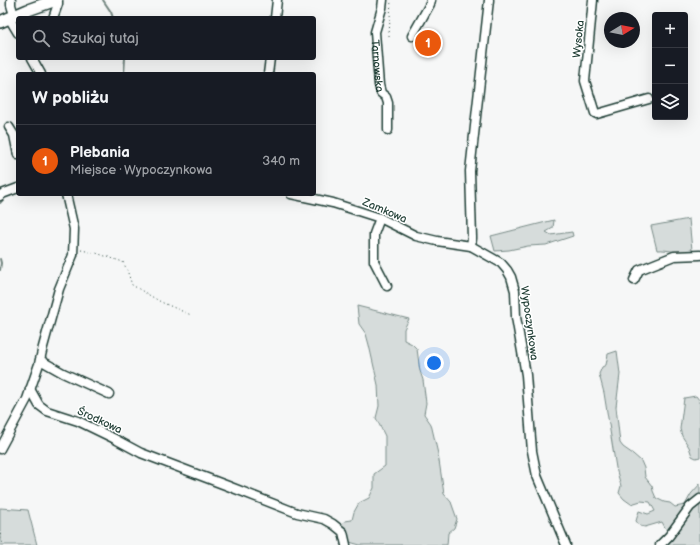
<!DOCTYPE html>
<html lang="pl">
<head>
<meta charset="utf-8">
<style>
  :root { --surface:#171b24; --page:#20242c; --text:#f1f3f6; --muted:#9ea1a6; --line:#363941; --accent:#ea580c }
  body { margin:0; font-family:"Balsamiq Sans",sans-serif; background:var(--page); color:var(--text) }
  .controls { position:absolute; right:12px; top:12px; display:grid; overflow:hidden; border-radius:4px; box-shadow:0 4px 16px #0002 }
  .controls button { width:36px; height:36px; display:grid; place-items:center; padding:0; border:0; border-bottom:1px solid var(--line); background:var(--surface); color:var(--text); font:20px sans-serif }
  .compass { position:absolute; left:604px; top:12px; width:36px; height:36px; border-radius:50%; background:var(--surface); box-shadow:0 4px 16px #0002; rotate:80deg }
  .you { position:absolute; left:434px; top:363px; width:14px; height:14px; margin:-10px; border:3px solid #fff; border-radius:50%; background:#1a73e8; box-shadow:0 0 0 6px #1a73e833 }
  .badge { display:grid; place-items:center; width:26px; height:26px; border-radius:50%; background:var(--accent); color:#fff; font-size:13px; font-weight:700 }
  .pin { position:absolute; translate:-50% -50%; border:2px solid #fff; box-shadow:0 1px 4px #0006 }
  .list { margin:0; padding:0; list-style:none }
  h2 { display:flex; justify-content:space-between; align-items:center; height:52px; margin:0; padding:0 16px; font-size:17px }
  h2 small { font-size:13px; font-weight:400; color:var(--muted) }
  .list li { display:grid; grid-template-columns:26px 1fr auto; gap:12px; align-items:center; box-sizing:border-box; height:72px; padding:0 16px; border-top:1px solid var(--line) }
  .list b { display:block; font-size:15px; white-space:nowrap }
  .list p { margin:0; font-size:13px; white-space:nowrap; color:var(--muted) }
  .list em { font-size:13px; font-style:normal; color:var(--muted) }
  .icon { flex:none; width:22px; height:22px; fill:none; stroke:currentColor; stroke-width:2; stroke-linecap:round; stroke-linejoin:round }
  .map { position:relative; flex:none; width:700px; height:545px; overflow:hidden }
  .search { position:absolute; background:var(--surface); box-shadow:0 4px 16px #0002; left:16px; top:16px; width:300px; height:44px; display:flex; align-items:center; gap:10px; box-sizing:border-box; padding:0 14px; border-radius:4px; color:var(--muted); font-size:15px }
  .panel { position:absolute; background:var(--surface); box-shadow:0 4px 16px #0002; left:16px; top:72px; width:300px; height:124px; border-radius:4px }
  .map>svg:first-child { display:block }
  .green { fill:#d6dcdb; stroke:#7a8c88 }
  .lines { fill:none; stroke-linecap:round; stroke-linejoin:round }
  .stream { stroke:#72857f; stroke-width:2 }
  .minor-casing { stroke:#1f3d34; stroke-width:11 }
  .major-casing { stroke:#1f3d34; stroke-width:14 }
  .path { stroke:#1f3d34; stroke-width:1; stroke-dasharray:1 3; stroke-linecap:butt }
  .minor { stroke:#fff; stroke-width:8 }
  .major { stroke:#fff; stroke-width:11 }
  .labels { text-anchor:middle; stroke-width:3; stroke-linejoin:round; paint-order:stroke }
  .street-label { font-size:11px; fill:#1f3d34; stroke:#fff }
</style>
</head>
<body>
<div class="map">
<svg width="700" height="545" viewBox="0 0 700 545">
  <rect width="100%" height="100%" fill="#f6f7f7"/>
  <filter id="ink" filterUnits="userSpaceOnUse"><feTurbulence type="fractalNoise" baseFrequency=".025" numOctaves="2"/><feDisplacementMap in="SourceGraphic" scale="8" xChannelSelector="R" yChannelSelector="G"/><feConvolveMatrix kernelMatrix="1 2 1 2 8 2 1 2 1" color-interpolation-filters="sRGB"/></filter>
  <g filter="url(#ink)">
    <!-- green -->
    <g class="green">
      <path d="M689 219 692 250C680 255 669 249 657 250L651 226Z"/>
      <path d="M554 220 553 228 546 232 551 235 572 232 573 236 546 245 528 246 509 250 495 251 491 236Z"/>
      <path d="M357 306 409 319 404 329V340L412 344 417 349 420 371 423 380 426 403 424 414 431 424 438 454 444 494 451 502 457 519 454 528 448 533 447 545H360L346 541V545H340L343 534 338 527 345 521 352 520 354 512 359 503 369 498 374 488V474L385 466V436L376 418 379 406 378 385 369 345 366 334 359 324Z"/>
      <path d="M617 351 620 374 616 407 620 443 623 447 633 454 641 461 644 468 645 477 652 486 653 491 656 498 664 502 670 503 675 507 685 505 691 494 700 484V545H661L668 533 662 522 645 527 640 526 636 521 639 511 648 514 655 511 650 502 641 501 631 504 624 499 619 493 621 486 616 468 604 393 599 374 602 367 606 365 608 354Z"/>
      <path d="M696 396 700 401V457L696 458 692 456 689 447 682 436 680 429 684 398Z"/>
      <path d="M0 508 28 510 37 545H0Z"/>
    </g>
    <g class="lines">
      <!-- stream -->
      <g class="stream">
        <path d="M103 0 111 12 113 18"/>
        <path d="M124 74 125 58"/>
        <path d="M0 203 6 196"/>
        <path d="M0 259 1 263 0 270"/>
      </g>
      <!-- minor casing -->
      <g class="minor-casing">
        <g id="minor">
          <path d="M11 0V5L14 15"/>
          <path id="s1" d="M383 0 382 8 375 32 379 85 381 93 386 97 388 103V130"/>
          <path d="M489 0 470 171 472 238 471 246 501 263 507 270 511 277 515 291 516 317 526 375 532 451 537 476 566 545"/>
          <path d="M593 0 585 81 595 113 597 114 649 99"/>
          <path d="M9 18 18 33"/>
          <path d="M53 18 58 4V0"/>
          <path d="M275 18 277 0"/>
          <path d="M412 36 430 4 431 0"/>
          <path d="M32 58 41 74"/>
          <path d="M268 74 270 58"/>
          <path d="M9 127 14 135 18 155"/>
          <path d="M291 194 333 203 380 218 416 236 437 241 471 246"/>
          <path d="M0 196 2 194 18 188"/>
          <path d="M380 218 374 234V261L387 286"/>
          <path d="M634 280 639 270 674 256 700 255"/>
          <path d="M40 360 63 373 109 394"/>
          <path d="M30 389 39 405 47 411 78 421 113 438 141 453 228 486 297 513 324 519 333 524 343 532 346 545"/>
          <path d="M0 449 27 399 39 364 43 347 59 289 73 255 74 229 66 194"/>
          <path d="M660 545 669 536 690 507 700 499"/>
        </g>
      </g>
      <!-- major casing -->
      <g class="major-casing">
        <path id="major" d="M0 22 28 10 56 0"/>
      </g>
      <!-- path -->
      <g class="path">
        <path d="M389 36 391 0"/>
        <path d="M81 250 96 253 123 262 127 270 132 285 161 302 191 315"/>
        <path d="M0 534 3 545"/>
      </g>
      <!-- minor -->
      <use href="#minor" class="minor"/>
      <!-- major -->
      <use href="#major" class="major"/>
    </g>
  </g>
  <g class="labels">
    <!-- street labels -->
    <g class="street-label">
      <text transform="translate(578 39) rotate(-84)" y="4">Wysoka</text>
      <text dy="4" stroke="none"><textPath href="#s1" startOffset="67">Tarnowska</textPath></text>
      <text transform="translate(385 210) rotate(23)" y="4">Zamkowa</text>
      <text transform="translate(530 323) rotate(82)" y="4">Wypoczynkowa</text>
      <text transform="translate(100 420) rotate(25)" y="4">Środkowa</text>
    </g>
  </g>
</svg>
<div class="controls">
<button>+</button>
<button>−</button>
<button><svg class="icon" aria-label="layers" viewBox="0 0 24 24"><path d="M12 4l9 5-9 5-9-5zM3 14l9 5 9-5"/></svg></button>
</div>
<svg class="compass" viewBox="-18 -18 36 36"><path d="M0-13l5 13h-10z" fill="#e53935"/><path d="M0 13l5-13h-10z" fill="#9ea1a6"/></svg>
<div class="you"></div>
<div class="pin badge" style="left:428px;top:43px">1</div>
<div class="search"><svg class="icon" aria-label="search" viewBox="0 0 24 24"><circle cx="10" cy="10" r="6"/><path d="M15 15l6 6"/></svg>Szukaj tutaj</div>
<section class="panel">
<h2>W pobliżu<small></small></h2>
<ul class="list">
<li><span class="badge">1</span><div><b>Plebania</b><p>Miejsce · Wypoczynkowa</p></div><em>340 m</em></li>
</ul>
</section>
</div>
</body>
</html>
